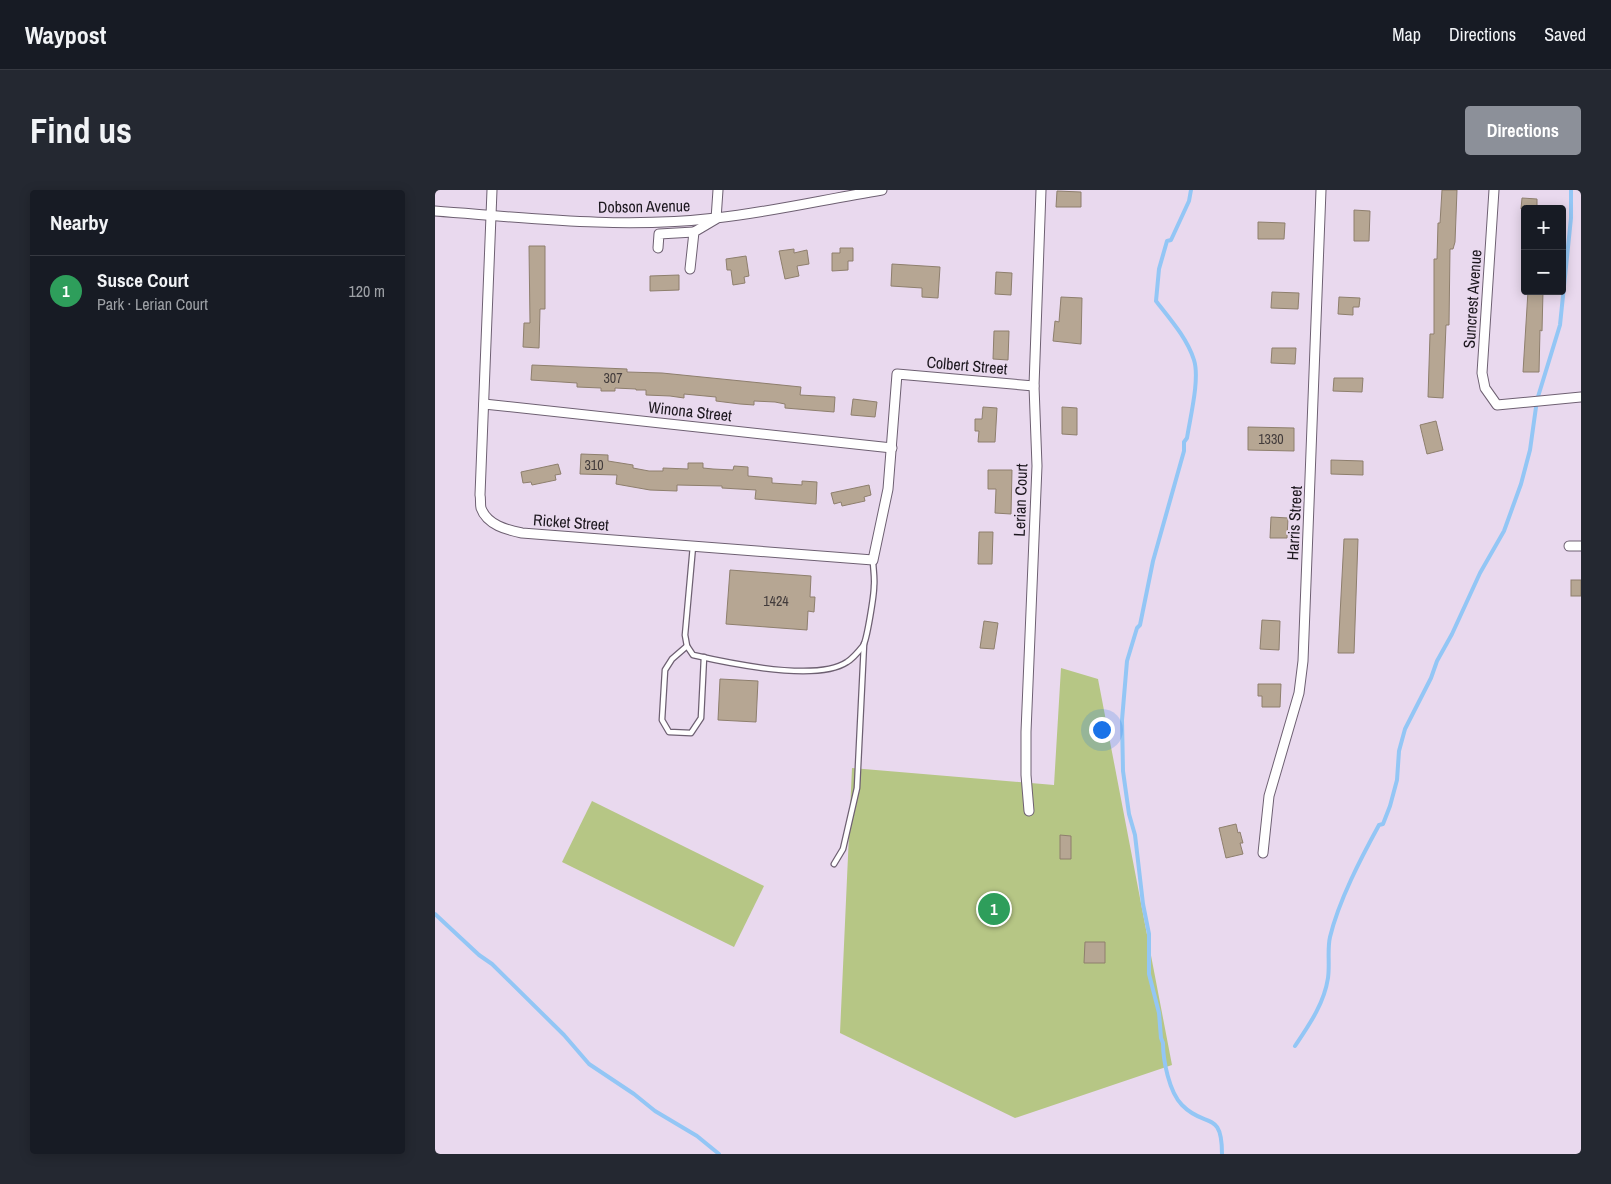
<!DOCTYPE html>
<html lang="en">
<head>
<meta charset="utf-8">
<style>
  :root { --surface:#171b24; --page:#242831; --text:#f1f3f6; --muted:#9ea1a6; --line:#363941; --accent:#8c9099 }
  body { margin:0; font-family:"Archivo Narrow",sans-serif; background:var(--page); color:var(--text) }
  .controls { position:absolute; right:15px; top:15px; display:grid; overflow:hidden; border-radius:5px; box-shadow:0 2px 12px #0003 }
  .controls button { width:45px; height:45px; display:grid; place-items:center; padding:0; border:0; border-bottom:1px solid var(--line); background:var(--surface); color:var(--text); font:25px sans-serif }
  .you { position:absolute; left:666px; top:539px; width:18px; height:18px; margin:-12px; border:4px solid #fff; border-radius:50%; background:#1a73e8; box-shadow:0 0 0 8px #1a73e833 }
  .badge { display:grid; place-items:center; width:32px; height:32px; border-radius:50%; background:var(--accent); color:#fff; font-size:16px; font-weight:700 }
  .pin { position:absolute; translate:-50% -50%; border:2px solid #fff; box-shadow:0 1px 5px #0006 }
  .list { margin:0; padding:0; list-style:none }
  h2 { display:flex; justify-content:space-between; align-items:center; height:65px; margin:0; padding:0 20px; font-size:21px }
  h2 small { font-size:16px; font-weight:400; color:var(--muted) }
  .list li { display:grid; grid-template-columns:32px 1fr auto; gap:15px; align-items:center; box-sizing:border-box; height:70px; padding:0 20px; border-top:1px solid var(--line) }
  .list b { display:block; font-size:19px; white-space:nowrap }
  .list p { margin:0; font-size:16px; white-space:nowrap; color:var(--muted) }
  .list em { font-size:16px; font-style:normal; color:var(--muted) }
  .map { position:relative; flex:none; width:1146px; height:964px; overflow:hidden; border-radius:5px }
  header { display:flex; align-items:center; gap:30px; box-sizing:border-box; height:70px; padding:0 25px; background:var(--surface); border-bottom:1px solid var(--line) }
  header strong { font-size:24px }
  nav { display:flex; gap:28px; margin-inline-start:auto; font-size:18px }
  .intro { display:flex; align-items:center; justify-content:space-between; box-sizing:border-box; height:120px; padding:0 30px }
  h1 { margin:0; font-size:35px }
  .button { padding:12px 22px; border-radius:5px; background:var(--accent); color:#fff; font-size:18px; font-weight:700 }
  main { display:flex; gap:30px; padding:0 30px }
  aside { flex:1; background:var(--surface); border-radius:5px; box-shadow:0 2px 12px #0003 }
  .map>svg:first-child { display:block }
  .green { fill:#b6c685 }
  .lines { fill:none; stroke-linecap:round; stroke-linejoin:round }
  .stream { stroke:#93c6f5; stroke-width:4 }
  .building { fill:#b6a693; stroke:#8e7f6d }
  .service-casing { stroke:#6e6072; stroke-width:7 }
  .minor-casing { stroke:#6e6072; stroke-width:11 }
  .service { stroke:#fff; stroke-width:4.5 }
  .minor { stroke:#fff; stroke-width:9 }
  .labels { text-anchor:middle; stroke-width:4; stroke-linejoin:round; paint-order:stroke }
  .number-label { font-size:14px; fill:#423b3b }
  .street-label { font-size:16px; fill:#1c171e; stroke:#e9d9ee }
</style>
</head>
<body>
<header>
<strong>Waypost</strong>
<nav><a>Map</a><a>Directions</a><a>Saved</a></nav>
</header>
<div class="intro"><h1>Find us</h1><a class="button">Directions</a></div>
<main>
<aside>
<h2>Nearby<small></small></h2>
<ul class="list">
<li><span class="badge" style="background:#2e9e5b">1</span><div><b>Susce Court</b><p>Park · Lerian Court</p></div><em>120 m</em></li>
</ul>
</aside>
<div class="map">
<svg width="1146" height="964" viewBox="0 0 1146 964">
  <rect width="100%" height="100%" fill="#e9d9ee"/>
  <!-- green -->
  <g class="green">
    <path d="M626 478 663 489 737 875 580 928 405 843 417 578 619 595Z"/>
    <path d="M157 611 329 696 299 757 127 672Z"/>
  </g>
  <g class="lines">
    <!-- stream -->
    <g class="stream">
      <path d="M756 0 754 11 736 50 732 51 724 79 721 111C735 129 752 148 759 170 765 189 755 228 752 248L749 252V261L718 371 705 435 702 438 692 471 687 530 688 581 694 624 700 645 708 714 714 744V784L724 823 726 848 728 853C728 870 734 902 747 915 770 939 787 919 787 964"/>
      <path d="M0 724 44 765 57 774 129 845 154 874 199 904 220 921 262 946 284 964"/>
      <path d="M860 856C874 835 889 814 893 788 895 774 892 760 895 747 904 710 926 668 944 635L948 634 955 616 962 590 964 561 970 539 996 488 1002 471 1017 444 1045 383 1069 341 1086 294 1095 260 1102 210 1125 135 1136 28V0"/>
    </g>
  </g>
  <!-- building -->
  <g class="building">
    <path d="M1007 0H1022L1020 52 1018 59H1015L1014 135H1011L1008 208 993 207 995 144H999V69H1002L1003 33H1005Z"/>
    <path d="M622 1 646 2V17H621Z"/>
    <path d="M1087 8 1102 9V19H1086Z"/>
    <path d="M919 20 935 21 934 51H919Z"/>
    <path d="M823 32 850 33 849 49H823Z"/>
    <path d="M94 56H110V119H105L104 158 88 157 89 133H95Z"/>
    <path d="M405 58H418V71H413V80L397 81V63H405Z"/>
    <path d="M359 59V63L372 60 374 74 362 76 364 86 350 89 344 61Z"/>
    <path d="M311 66 314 86 309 87 310 93 298 95 296 80H292L291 69Z"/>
    <path d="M457 74 505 77 503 108 487 107V98L456 96Z"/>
    <path d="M561 82 577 83 576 105 560 104Z"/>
    <path d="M244 85V100L215 101V86Z"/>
    <path d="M1093 101H1108L1107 141 1105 140 1104 182H1088Z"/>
    <path d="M837 102 864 103 863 119 836 118Z"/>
    <path d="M626 107 647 108 646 154 618 151 620 131 624 132Z"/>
    <path d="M904 107 925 108 924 117H918V125L903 124Z"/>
    <path d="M559 141H574L573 170 558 169Z"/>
    <path d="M837 158H861L860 174 836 173Z"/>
    <path d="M97 175 192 179V182L227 183 366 197 365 205 400 207 399 222 350 218V214L340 212 319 211V215L305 214 281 211V207L249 204V208L235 206 211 205V200H201V199L180 198V201H166V198L142 197V193L96 190Z"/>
    <path d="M899 188H928L927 202 898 201Z"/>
    <path d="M418 209 442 212 440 227 416 225Z"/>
    <path d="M548 217 562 218 560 252H543L544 241H540V229H547Z"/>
    <path d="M627 217 642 218V245L627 244Z"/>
    <path d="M1001 231 1008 260 992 264 985 235Z"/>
    <path d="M813 237 859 238V261L813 260Z"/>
    <path d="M146 264 173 265V271L198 275V278L214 281H228V278L253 279V273H268V278L278 279 298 280 299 276 313 277V286L337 288V293L367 295V291L382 292 381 314 320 309 321 300 287 298V296L242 295V301L215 300 181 294 182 285 145 284Z"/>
    <path d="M896 270 928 271V285L896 284Z"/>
    <path d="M123 274 126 284 120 285 121 290 97 295 96 292 88 293 86 282Z"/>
    <path d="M553 280H577L576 324 560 323 561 299H553Z"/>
    <path d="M434 295 436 305 429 307 430 311 407 316 406 312 399 314 396 303Z"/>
    <path d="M836 327 853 328 852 348H835Z"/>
    <path d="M544 342H558L557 374H543Z"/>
    <path d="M909 349H923L919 463H903Z"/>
    <path d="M295 380 376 386 375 407H380L379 422 373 421 372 440 291 434Z"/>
    <rect x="1136" y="390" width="10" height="16"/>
    <path d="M827 430 845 431 844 460 825 459Z"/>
    <path d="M549 431 563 433 559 459 545 458Z"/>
    <path d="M285 489 323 491 321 532 283 530Z"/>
    <path d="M823 494H846L845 517H827V506H823Z"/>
    <path d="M801 634 803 643 805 642 808 653H805L808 664 791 668 784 638Z"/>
    <path d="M625 645 636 646V669H625Z"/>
    <path d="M650 752H670V773H649Z"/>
  </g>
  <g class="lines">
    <!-- service casing -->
    <g class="service-casing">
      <g id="service">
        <path d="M258 356 250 445 252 456 258 465C293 473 382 492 412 472 417 469 424 461 428 456 432 450 439 405 439 396 440 388 438 378 438 370"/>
        <path d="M252 456 237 469 230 480 227 530 234 542 256 543 266 528 269 467"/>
        <path d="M399 674 408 659 422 598 429 454"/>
      </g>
    </g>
    <!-- minor casing -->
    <g class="minor-casing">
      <g id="minor">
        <path d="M57 0 45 305C46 309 45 314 46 318 52 335 72 340 87 343L438 370 453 299 462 184 599 196"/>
        <path d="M1059 0 1047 183 1050 198 1062 215 1146 207"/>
        <path d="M0 21C94 28 187 39 281 28 337 22 391 9 447 0"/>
        <path d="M223 58 224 44 259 42"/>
        <path d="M255 79 259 42 281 29 283 0"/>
        <path d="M49 214 457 258"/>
        <path d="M1134 356H1146"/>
        <path d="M594 621 591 585V542L602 276 599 196 606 0"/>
        <path d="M828 663 834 606 864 503 868 471 886 0"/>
      </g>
    </g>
    <!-- service -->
    <use href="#service" class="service"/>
    <!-- minor -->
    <use href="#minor" class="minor"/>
  </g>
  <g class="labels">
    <!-- number labels -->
    <g class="number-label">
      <text x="178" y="193">307</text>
      <text x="836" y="254">1330</text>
      <text x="159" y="280">310</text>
      <text x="341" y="416">1424</text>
    </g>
    <!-- street labels -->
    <g class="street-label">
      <text transform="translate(209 16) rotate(-1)" y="6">Dobson Avenue</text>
      <text transform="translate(1037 109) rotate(-86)" y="6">Suncrest Avenue</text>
      <text transform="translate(532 175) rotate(5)" y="6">Colbert Street</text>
      <text transform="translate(255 221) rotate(6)" y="6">Winona Street</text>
      <text transform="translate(585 310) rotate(-88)" y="6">Lerian Court</text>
      <text transform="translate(136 332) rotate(4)" y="6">Ricket Street</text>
      <text transform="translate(859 333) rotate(-87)" y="6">Harris Street</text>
    </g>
  </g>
</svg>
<div class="controls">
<button>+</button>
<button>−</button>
</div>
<div class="you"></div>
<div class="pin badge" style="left:559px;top:719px;background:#2e9e5b">1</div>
</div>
</main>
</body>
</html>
